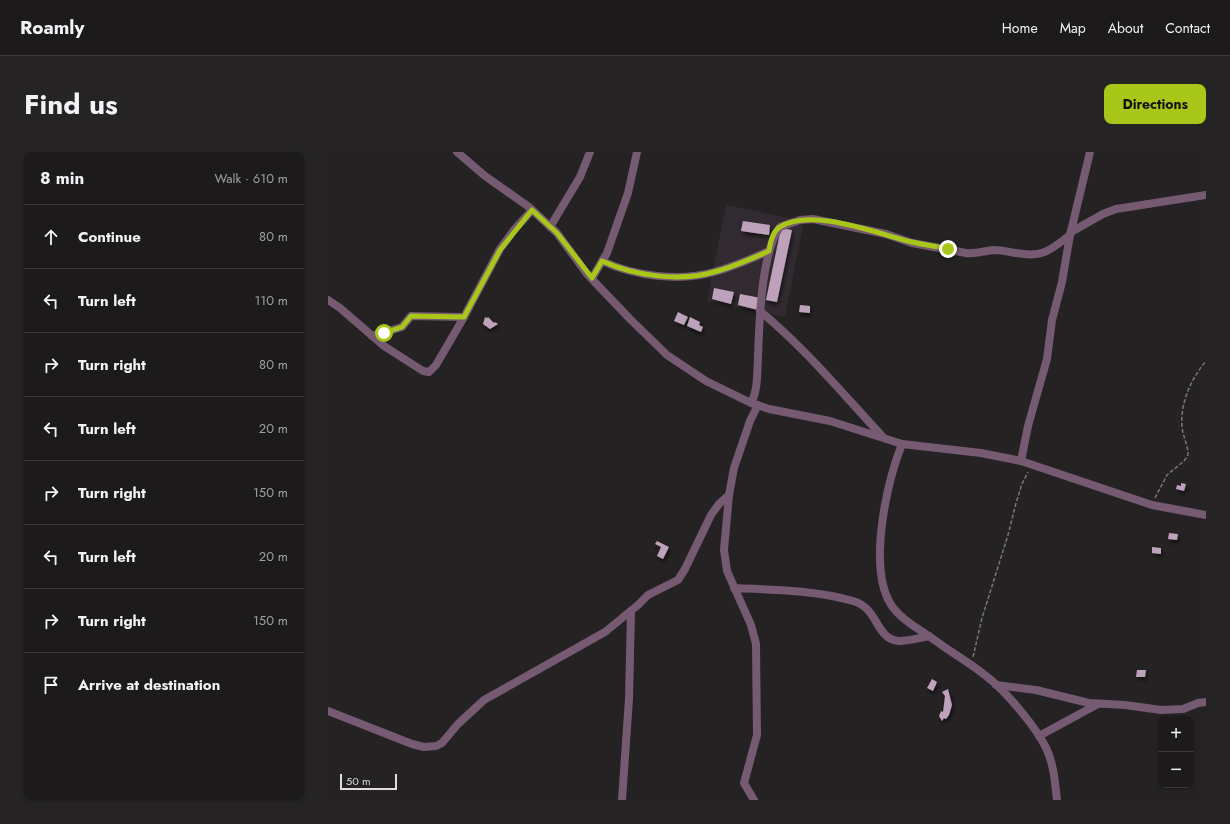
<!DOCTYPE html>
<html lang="en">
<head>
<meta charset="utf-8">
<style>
  :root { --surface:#1c1a1b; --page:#252324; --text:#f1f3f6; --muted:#a0a1a3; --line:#3a383a; --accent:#a9c719 }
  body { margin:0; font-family:Jost,sans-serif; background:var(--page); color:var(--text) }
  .controls { position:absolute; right:12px; bottom:12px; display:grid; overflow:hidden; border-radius:8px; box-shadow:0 1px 3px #0004 }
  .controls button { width:36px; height:36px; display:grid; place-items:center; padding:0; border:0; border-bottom:1px solid var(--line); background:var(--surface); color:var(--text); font:20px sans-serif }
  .scale { position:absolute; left:12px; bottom:10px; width:57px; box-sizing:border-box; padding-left:4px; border:2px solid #dedcdd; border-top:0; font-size:11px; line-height:14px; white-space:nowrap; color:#dedcdd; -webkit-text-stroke:3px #252224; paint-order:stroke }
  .stop { position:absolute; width:12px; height:12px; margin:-9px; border:3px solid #a9c719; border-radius:50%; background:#fff }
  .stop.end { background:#a9c719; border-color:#fff; box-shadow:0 1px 4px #0008 }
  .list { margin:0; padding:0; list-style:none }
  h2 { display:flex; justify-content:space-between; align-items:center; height:52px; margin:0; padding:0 16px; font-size:17px }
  h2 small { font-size:13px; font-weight:400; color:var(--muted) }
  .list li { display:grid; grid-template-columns:26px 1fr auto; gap:12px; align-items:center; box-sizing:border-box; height:64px; padding:0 16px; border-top:1px solid var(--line) }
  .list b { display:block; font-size:15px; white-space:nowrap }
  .list em { font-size:13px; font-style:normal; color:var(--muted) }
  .icon { flex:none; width:22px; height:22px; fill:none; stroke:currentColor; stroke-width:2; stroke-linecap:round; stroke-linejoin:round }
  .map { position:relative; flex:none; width:878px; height:648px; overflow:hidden; border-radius:8px }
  header { display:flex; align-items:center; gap:24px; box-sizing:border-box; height:56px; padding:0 20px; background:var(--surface); border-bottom:1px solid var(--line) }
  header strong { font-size:19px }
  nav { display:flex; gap:22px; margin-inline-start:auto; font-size:14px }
  .intro { display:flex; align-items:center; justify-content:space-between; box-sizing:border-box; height:96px; padding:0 24px }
  h1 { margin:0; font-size:28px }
  .button { padding:10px 18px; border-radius:8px; background:var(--accent); color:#111; font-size:14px; font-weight:700 }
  main { display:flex; gap:24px; padding:0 24px }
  aside { flex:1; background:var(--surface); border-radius:8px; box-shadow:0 1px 3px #0004 }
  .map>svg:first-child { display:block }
  .built { fill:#322a31 }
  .building { fill:#bea1ba; filter:url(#shadow) }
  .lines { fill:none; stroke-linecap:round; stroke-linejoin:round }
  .path { stroke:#787677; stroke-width:1.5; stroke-dasharray:4 2; stroke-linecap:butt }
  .minor { stroke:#755a72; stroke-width:8 }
  .route { stroke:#a9c719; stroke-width:5 }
</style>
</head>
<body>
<header>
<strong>Roamly</strong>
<nav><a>Home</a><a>Map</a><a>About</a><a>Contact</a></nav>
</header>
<div class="intro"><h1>Find us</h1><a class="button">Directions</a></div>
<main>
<aside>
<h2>8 min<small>Walk · 610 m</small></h2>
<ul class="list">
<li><svg class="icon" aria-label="ahead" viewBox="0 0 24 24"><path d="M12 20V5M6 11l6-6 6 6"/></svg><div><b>Continue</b></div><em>80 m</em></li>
<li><svg class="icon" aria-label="left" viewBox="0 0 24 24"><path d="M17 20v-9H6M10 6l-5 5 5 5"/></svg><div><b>Turn left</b></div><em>110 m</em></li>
<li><svg class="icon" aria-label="right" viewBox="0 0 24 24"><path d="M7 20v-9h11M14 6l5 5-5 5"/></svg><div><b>Turn right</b></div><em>80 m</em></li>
<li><svg class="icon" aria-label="left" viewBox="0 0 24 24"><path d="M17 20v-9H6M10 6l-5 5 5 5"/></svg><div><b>Turn left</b></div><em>20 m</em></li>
<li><svg class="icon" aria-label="right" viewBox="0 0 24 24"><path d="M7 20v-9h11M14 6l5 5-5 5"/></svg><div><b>Turn right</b></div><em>150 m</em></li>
<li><svg class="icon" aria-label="left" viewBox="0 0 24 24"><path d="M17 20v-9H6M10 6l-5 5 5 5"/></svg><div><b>Turn left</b></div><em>20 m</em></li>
<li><svg class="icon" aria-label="right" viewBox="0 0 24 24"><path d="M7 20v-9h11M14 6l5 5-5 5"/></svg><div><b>Turn right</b></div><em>150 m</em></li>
<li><svg class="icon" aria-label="arrive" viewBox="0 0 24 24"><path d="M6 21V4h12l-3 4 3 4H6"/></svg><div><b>Arrive at destination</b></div></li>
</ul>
</aside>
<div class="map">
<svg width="878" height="648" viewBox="0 0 878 648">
  <defs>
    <filter id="shadow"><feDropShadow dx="1.5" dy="3" stdDeviation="2" flood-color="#0009"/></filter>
  </defs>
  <rect width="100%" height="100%" fill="#252224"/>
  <!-- built -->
  <path class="built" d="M398 53 476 69 457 165 379 149Z"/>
  <!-- building -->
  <g class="building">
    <path d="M415 69 442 73 441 83 413 79Z"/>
    <path d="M453 76 464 78 449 150 438 148Z"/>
    <path d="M386 136 406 140 403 152 384 147Z"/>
    <path d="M412 142 433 146 430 158 410 153Z"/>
    <path d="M472 153 482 154V161L471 160Z"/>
    <path d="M350 160 360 165 356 173 346 169Z"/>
    <path d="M157 165 159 166 160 165 166 171 167 170 170 172 162 177 155 172Z"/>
    <path d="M362 165 372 170 371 173 375 175 373 180 359 174Z"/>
    <path d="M853 331 858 332 856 339 848 337 849 333 853 334Z"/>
    <path d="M841 381 850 382 849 388 840 387Z"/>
    <path d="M329 389 341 395 335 407 329 404 333 395 327 392Z"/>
    <path d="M824 395 833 396V402L824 401Z"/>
    <path d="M809 518H818L817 525H808Z"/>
    <path d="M604 527 609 530 605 539 599 536Z"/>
    <path d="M620 537 624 553 621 563 618 567 616 566 614 569 611 564 613 559 615 560 617 544 614 540Z"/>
  </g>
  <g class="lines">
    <!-- path -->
    <g class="path">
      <path d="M827 346 839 323 856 309 860 303C860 293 855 285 854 275 852 251 863 227 878 209"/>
      <path d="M645 505 654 466 680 383 688 351 694 332 700 320"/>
    </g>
    <!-- minor -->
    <g class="minor">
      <path d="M129 0 157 24 201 55 229 81 259 122 302 167 339 203 378 229 423 251 441 257 502 269 574 292 653 301 693 309 824 353 878 363"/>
      <path d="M222 75 252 25 262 0"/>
      <path d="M743 80 775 62 788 57 878 43"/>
      <path d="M274 109C306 124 352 130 386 120 405 115 423 107 441 99"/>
      <path d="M264 126 279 101 300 41 309 0"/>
      <path d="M0 148 12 156 56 194 95 219 101 220 108 213 136 165 172 97 186 78 204 58"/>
      <path d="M432 159C478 197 514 241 554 284"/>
      <path d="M44 184 74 175 83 164 136 165"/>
      <path d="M423 251C430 239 429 221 430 206 431 174 433 100 452 75L472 68 485 67 558 82 584 91 638 101C648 102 656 99 666 98 673 98 681 100 688 101 713 106 722 99 742 83"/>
      <path d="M574 292C559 330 540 413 562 451 571 467 593 478 608 489 624 501 642 511 658 524 677 538 709 576 719 598 726 614 727 631 729 648"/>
      <path d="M693 309 700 274 719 207 724 168 734 130 742 83 762 0"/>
      <path d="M406 436C445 438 487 438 525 449 551 456 547 487 571 489 581 489 591 486 601 484"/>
      <path d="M668 533 708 538 761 551 797 553 833 558 855 557 870 551 878 550"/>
      <path d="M0 559 84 592 96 595 108 594 114 591 130 572 156 548 277 480 310 453 320 443 350 428 357 417 383 363 391 352 401 343"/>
      <path d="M711 584 770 552"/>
      <path d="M294 648 301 547 303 459"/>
      <path d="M426 648 416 631 429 583 428 492 423 473 399 419 396 398 401 343 406 316 422 269 430 253"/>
    </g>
  </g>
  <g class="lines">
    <!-- route -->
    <path class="route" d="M56 181 74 175 83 164 136 165 172 98 204 58 229 81 264 126 274 109C307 124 351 130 386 120 405 115 423 107 441 99 442 92 445 79 452 75 483 55 550 82 584 90 596 93 608 94 620 97"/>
  </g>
</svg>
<div class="controls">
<button>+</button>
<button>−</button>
</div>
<div class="scale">50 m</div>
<div class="stop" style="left:56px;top:181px"></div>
<div class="stop end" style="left:620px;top:97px"></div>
</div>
</main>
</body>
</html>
